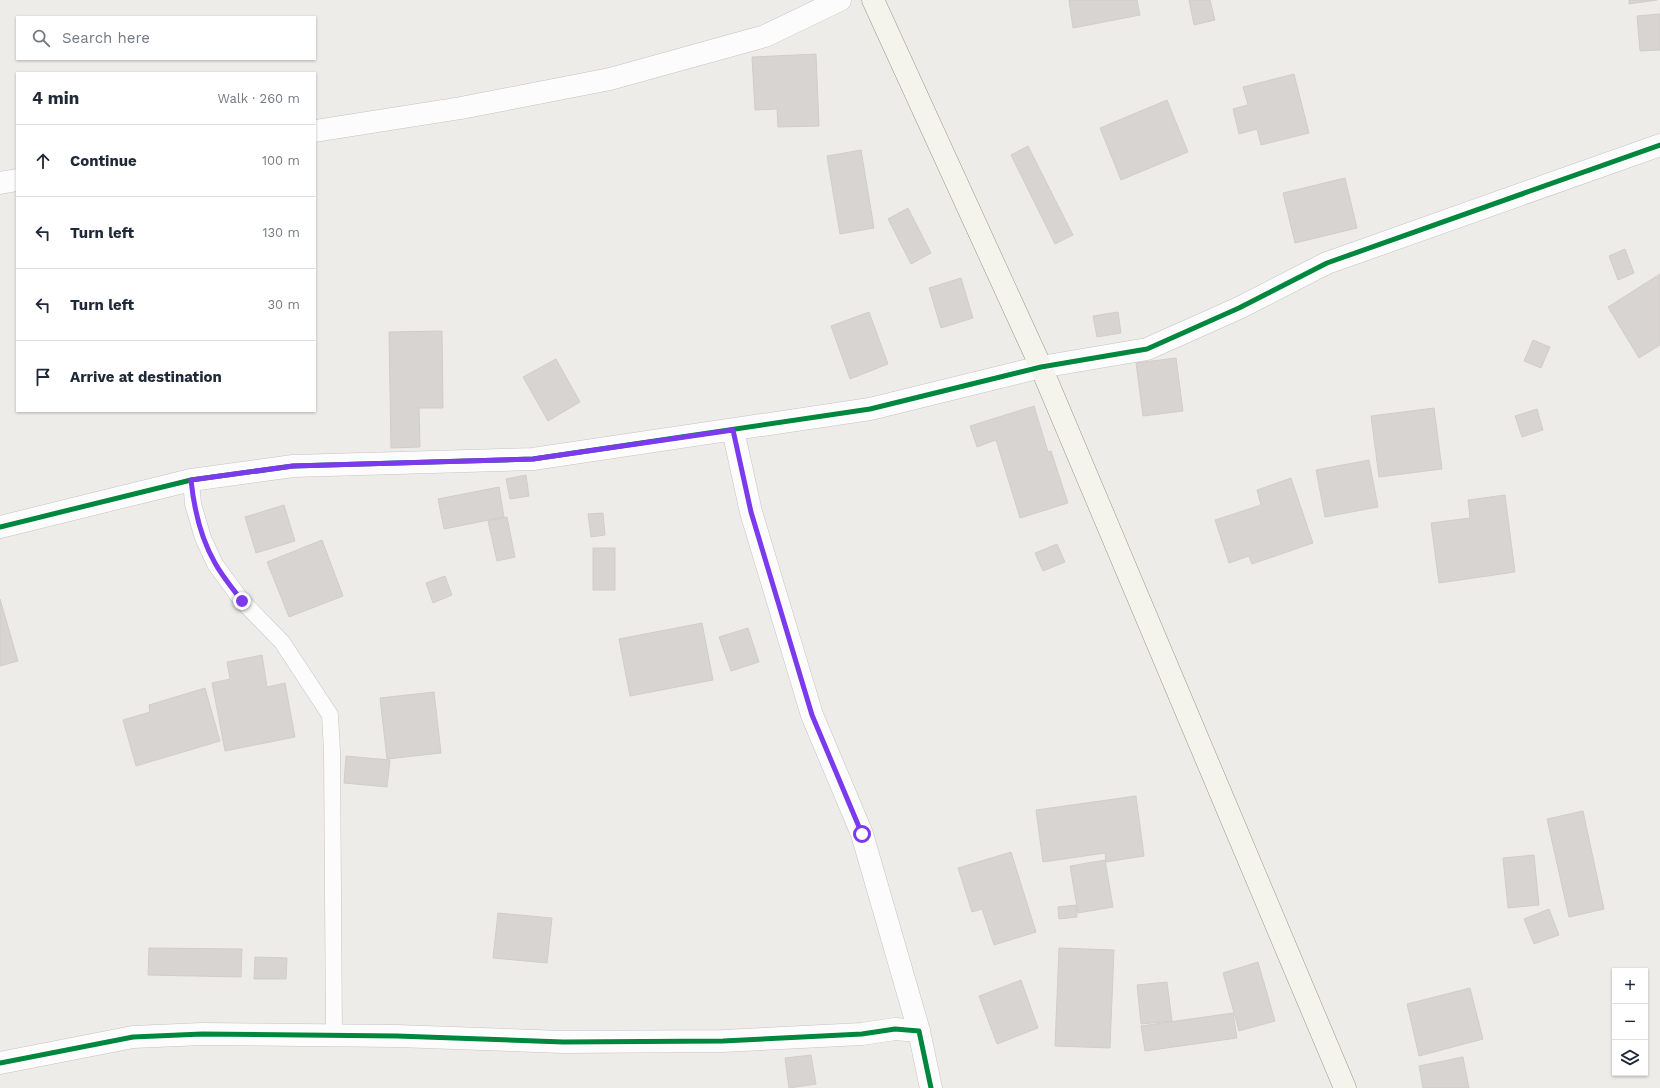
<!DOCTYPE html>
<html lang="en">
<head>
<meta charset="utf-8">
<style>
  :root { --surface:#fff; --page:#f6f6f7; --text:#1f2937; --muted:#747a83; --line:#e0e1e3 }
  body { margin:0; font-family:"Work Sans",sans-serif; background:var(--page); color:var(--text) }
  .controls { position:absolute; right:12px; bottom:12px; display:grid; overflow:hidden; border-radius:0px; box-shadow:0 1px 3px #0004 }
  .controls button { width:36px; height:36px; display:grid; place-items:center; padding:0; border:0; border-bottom:1px solid var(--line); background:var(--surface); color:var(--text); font:20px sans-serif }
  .stop { position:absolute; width:12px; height:12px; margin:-9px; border:3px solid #7c3aed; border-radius:50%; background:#fff }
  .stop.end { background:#7c3aed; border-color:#fff; box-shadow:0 1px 4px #0008 }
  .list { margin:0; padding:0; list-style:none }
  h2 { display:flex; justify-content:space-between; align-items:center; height:52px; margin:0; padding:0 16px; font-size:17px }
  h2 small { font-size:13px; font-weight:400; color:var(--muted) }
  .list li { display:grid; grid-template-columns:26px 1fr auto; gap:12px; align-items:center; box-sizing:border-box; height:72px; padding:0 16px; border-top:1px solid var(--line) }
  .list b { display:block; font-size:15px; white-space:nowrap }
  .list em { font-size:13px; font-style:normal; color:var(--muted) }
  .icon { flex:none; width:22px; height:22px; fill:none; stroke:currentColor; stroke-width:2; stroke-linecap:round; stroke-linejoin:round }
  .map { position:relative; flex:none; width:1660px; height:1088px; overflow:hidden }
  .search { position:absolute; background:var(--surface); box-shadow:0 1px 3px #0004; left:16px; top:16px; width:300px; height:44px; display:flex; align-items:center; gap:10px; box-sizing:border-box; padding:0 14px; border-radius:0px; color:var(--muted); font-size:15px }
  .panel { position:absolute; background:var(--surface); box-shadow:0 1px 3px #0004; left:16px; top:72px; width:300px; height:340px; border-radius:0px }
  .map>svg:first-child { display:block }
  .building { fill:#d7d4d1; stroke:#d2cdca }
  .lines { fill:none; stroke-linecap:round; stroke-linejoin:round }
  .service-casing { stroke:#c5c4c3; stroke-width:17 }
  .minor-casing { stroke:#c5c4c3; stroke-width:23 }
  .secondary-casing { stroke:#9a987f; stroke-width:23 }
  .service { stroke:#fcfcfc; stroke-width:16 }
  .minor { stroke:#fcfcfc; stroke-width:22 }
  .secondary { stroke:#f4f4ec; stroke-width:22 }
  .cycleway-casing { stroke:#fff; stroke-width:8 }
  .cycleway { stroke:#00873e; stroke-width:5 }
  .route { stroke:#7c3aed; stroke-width:5 }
</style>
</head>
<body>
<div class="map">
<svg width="1660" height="1088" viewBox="0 0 1660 1088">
  <rect width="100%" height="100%" fill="#eeece9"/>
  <!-- building -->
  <g class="building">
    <path d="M1069 0H1137L1140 15 1073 28Z"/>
    <path d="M1189 0H1210L1215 20 1194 25Z"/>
    <path d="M1629 0H1657L1629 4Z"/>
    <path d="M1660 14V50L1640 51 1637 16Z"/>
    <path d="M816 54 819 126 778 127 777 109 755 110 752 57Z"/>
    <path d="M1294 74 1309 133 1261 145 1257 129 1239 134 1233 109 1248 105 1243 87Z"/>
    <path d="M1167 100 1188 152 1121 180 1100 128Z"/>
    <path d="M1028 146 1073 235 1055 244 1011 155Z"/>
    <path d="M861 150 874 228 840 234 827 156Z"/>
    <path d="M1345 178 1357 228 1295 243 1283 193Z"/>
    <path d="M908 208 931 253 911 264 888 219Z"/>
    <path d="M1625 249 1634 273 1618 280 1609 256Z"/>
    <path d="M1660 274V345L1639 358 1608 307Z"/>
    <path d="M961 278 973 318 941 328 929 288Z"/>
    <path d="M869 312 888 364 850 379 831 326Z"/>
    <path d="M1118 312 1121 333 1097 337 1093 316Z"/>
    <path d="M442 331 443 408H419L420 447 391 448 389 332Z"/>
    <path d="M1533 340 1550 347 1541 368 1524 361Z"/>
    <path d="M1176 358 1183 411 1143 416 1136 363Z"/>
    <path d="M556 359 580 402 548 421 523 377Z"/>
    <path d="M1034 406 1048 452 1051 451 1068 503 1020 518 996 440 977 447 970 426Z"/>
    <path d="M1434 408 1442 469 1379 477 1371 416Z"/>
    <path d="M1537 409 1543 430 1522 437 1515 416Z"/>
    <path d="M1369 460 1378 507 1325 517 1316 470Z"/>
    <path d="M526 475 529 496 510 499 506 479Z"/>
    <path d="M1291 478 1313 543 1252 564 1249 556 1229 563 1215 520 1261 505 1257 490Z"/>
    <path d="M499 487 504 517 444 529 438 499Z"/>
    <path d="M1505 495 1515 572 1439 583 1431 523 1470 518 1468 500Z"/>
    <path d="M284 505 295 541 256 553 245 517Z"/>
    <path d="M603 513 605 535 591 537 588 514Z"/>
    <path d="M507 517 515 557 497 561 488 521Z"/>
    <path d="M322 540 343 596 289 617 267 562Z"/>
    <path d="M1057 544 1065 562 1043 571 1035 553Z"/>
    <rect x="593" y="548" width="22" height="42"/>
    <path d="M445 576 452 595 433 603 426 583Z"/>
    <path d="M0 599 18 661 0 666Z"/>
    <path d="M702 623 713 680 630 696 619 639Z"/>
    <path d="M748 628 759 662 731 671 719 637Z"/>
    <path d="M262 655 267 687 285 683 295 737 225 751 212 683 230 679 227 662Z"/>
    <path d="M205 688 220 741 136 766 123 720 150 712 149 705Z"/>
    <path d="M434 692 441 753 387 759 380 698Z"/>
    <path d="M346 756 390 760 387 787 344 783Z"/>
    <path d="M1136 796 1144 856 1106 862 1105 853 1043 862 1036 810Z"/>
    <path d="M1583 811 1604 909 1569 917 1547 819Z"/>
    <path d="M1011 852 1036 932 994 945 982 909 972 912 958 868Z"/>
    <path d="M1534 855 1539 905 1508 908 1503 858Z"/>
    <path d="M1105 860 1113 907 1078 913 1070 866Z"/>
    <path d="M1076 905 1077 917 1059 919 1058 907Z"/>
    <path d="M1549 909 1559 935 1534 944 1524 919Z"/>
    <path d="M498 913 552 918 547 963 493 958Z"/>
    <path d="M149 948 242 949 241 977 148 975Z"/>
    <path d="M1059 948 1114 950 1110 1048 1055 1046Z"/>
    <path d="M255 957 287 958 286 979H254Z"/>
    <path d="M1258 962 1275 1021 1239 1031 1223 973Z"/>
    <path d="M1021 980 1038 1028 997 1044 979 996Z"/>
    <path d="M1167 982 1172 1021 1141 1024 1137 985Z"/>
    <path d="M1470 988 1483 1039 1419 1056 1407 1004Z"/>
    <path d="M1233 1013 1237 1038 1145 1051 1141 1026Z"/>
    <path d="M811 1055 816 1084 789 1088 785 1058Z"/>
    <path d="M1463 1057 1469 1088H1423L1419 1066Z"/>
  </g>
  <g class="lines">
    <!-- service casing -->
    <g class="service-casing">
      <path id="service" d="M191 480 193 504 203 538 215 564 242 601 282 642 330 715 332 751 334 1035"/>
    </g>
    <!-- minor casing -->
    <g class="minor-casing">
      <g id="minor">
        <path d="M315 131 461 108 610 79 765 36 840 0"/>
        <path d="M0 183 17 180"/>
        <path d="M733 430 751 512 812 715 862 834 919 1031"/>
        <path d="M0 527 191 480 293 466 533 459 870 409 1041 367 1147 349 1239 308 1327 263 1660 145"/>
        <path d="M0 1063 133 1037 202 1034 397 1036 563 1042 723 1041 862 1034 895 1029 919 1031 931 1088"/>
      </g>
    </g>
    <!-- secondary casing -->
    <g class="secondary-casing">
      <path id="secondary" d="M873 0 1041 367 1345 1088"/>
    </g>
    <!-- service -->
    <use href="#service" class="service"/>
    <!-- minor -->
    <use href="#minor" class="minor"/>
    <!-- secondary -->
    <use href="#secondary" class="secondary"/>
    <!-- cycleway casing -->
    <g class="cycleway-casing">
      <g id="cycleway">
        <path d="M0 527 191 480 293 466 533 459 870 409 1041 367 1147 349 1239 308 1327 263 1660 145"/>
        <path d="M0 1063 133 1037 202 1034 397 1036 563 1042 723 1041 862 1034 895 1029 919 1031 931 1088"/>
      </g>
    </g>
    <!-- cycleway -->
    <use href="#cycleway" class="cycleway"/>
  </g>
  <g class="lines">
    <!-- route -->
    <path class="route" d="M242 601C233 589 222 576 215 563 200 537 194 509 191 480L293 466 533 459 733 430 751 512 812 715 862 834"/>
  </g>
</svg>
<div class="controls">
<button>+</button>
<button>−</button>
<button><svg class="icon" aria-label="layers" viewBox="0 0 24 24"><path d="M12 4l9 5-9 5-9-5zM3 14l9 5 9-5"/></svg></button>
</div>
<div class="stop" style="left:862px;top:834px"></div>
<div class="stop end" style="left:242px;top:601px"></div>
<div class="search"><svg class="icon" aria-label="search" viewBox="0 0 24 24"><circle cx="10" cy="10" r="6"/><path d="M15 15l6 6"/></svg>Search here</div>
<section class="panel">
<h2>4 min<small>Walk · 260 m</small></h2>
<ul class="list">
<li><svg class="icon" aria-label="ahead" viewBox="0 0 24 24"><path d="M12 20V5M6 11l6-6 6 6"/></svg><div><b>Continue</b></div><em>100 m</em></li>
<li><svg class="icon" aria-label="left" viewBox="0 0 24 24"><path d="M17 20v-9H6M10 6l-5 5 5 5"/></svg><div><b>Turn left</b></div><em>130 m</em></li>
<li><svg class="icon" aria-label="left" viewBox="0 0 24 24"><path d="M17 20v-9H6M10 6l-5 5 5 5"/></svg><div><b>Turn left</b></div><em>30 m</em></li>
<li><svg class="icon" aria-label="arrive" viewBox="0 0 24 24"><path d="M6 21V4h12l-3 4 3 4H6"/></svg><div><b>Arrive at destination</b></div></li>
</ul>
</section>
</div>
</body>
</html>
